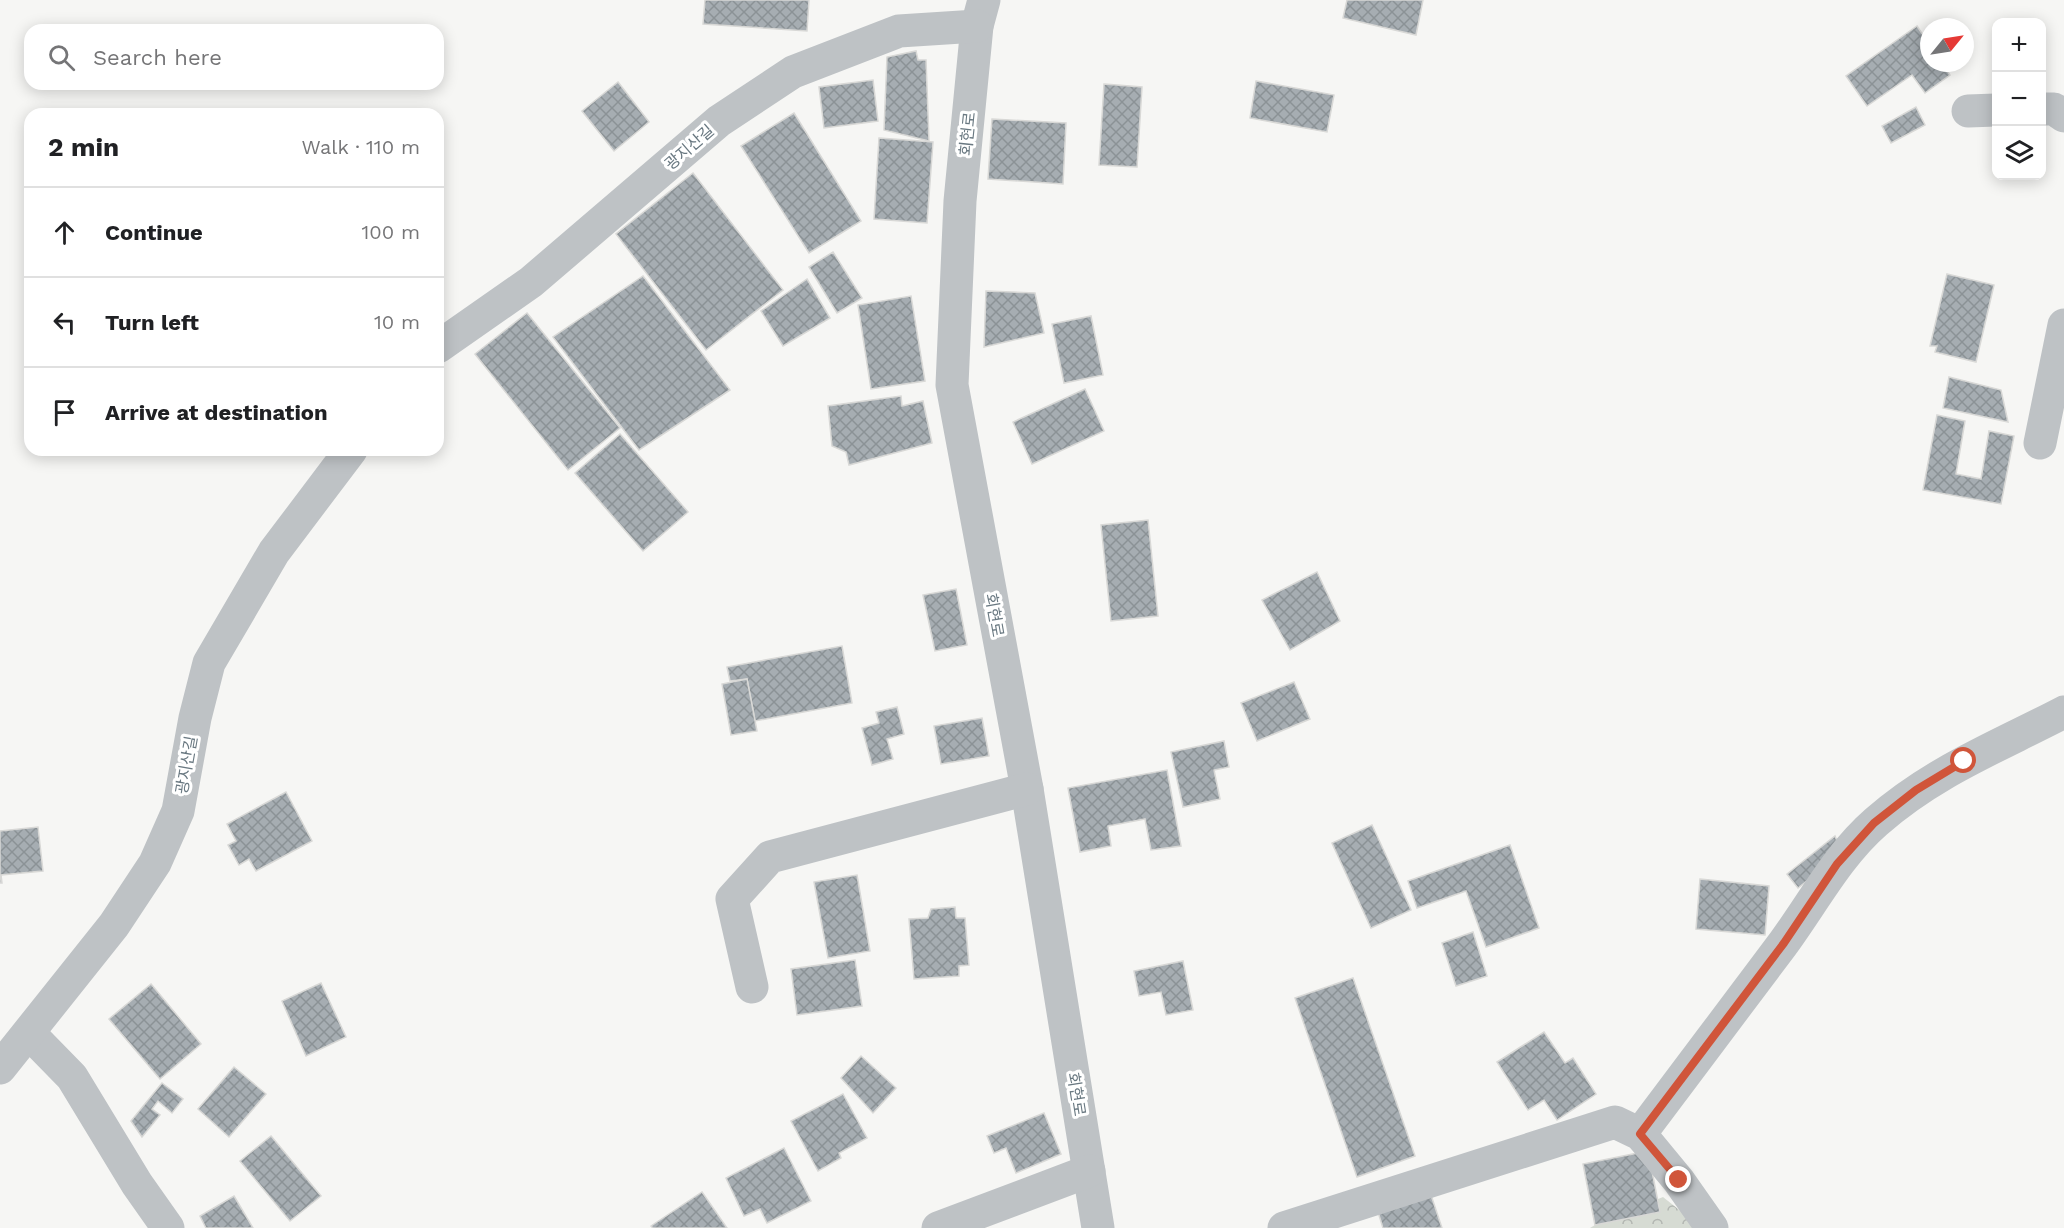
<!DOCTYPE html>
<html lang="en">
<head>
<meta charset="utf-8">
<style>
  :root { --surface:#fff; --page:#f2f2f2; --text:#202124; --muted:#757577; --line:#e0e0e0 }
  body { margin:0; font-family:"Work Sans","Noto Sans KR",sans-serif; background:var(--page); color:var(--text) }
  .controls { position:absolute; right:18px; top:18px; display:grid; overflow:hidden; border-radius:12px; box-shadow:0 3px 15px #0003 }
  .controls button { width:54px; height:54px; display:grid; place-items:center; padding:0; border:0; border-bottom:2px solid var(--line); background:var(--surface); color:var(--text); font:30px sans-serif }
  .compass { position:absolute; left:1920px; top:18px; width:54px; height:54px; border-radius:50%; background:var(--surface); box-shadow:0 3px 15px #0003; rotate:60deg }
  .stop { position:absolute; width:18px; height:18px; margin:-14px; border:4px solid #d0553a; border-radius:50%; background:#fff }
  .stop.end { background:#d0553a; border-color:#fff; box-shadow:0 2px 6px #0008 }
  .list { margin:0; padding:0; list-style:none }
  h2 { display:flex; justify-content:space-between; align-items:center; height:78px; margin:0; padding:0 24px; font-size:26px }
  h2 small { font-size:20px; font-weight:400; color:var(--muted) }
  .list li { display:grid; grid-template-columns:39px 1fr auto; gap:18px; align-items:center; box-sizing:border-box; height:90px; padding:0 24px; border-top:2px solid var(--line) }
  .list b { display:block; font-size:22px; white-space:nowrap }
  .list em { font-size:20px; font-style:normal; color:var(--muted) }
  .icon { flex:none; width:33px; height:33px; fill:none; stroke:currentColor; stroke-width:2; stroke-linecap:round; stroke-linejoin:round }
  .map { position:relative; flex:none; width:2064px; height:1228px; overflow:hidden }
  .search { position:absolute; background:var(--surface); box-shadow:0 3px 15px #0003; left:24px; top:24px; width:420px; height:66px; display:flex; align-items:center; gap:15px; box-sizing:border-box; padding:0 21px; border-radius:18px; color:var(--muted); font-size:22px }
  .panel { position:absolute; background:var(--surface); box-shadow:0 3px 15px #0003; left:24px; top:108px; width:420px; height:348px; border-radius:18px }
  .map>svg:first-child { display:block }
  .forest { fill:url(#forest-crowns) }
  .building { fill:url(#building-cross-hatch); stroke:#d8d8d6; stroke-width:1.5 }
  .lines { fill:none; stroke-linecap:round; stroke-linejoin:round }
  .minor { stroke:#bec2c5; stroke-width:33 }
  .route { stroke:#d0553a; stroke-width:8 }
  .labels { text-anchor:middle; stroke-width:6; stroke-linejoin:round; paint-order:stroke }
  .street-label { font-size:16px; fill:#697881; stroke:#fff }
</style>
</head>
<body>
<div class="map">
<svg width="2064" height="1228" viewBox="0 0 2064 1228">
  <defs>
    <pattern id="forest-crowns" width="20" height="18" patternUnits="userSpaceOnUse" patternTransform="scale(1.5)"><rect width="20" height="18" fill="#d6dbd3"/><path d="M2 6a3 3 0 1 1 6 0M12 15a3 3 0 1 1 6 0" fill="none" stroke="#b2b6b1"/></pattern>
    <pattern id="building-cross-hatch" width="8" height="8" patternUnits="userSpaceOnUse" patternTransform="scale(1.5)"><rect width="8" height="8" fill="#a6adb2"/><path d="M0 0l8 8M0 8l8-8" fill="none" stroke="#8b9296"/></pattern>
  </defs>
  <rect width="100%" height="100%" fill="#f6f6f4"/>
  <!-- forest -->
  <path class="forest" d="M1663 1197 1702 1228H1590L1595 1225Z"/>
  <!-- building -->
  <g class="building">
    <path d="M705 0H809L807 31 703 24Z"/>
    <path d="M1347 0H1423L1416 35 1343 18Z"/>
    <path d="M1917 26 1929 44V63H1942L1950 75 1925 93 1912 75 1867 106 1846 76Z"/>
    <path d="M916 51 918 60H926L929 141 884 130 887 57Z"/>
    <path d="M873 80 878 121 824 128 819 87Z"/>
    <path d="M1256 81 1334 95 1327 132 1250 118Z"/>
    <path d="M618 82 649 122 614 151 582 111Z"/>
    <path d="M1104 84 1142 87 1137 167 1099 165Z"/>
    <path d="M1916 107 1925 125 1891 143 1882 126Z"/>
    <path d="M794 113 861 221 809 253 741 146Z"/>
    <path d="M992 119 1066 123 1063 184 988 179Z"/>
    <path d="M879 138 933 142 927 223 874 219Z"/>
    <path d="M693 173 783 290 706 350 616 234Z"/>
    <path d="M833 252 862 298 837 313 809 267Z"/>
    <path d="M1947 274 1994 285 1976 362 1935 352 1937 346H1930Z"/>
    <path d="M643 276 730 390 639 450 553 337Z"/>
    <path d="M807 279 830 318 783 346 761 311Z"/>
    <path d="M986 291 1035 293 1044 333 984 347Z"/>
    <path d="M911 296 925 381 871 389 858 305Z"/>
    <path d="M527 313 620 428 568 470 475 354Z"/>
    <path d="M1091 316 1103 375 1064 383 1052 324Z"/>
    <path d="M1949 377 2001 390 2008 422 1943 408Z"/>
    <path d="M1085 389 1104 431 1032 464 1013 422Z"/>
    <path d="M901 396 902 406 923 401 932 443 849 465 846 452 832 446 828 406Z"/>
    <path d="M1937 415 1965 421 1956 474 1981 479 1989 431 2014 436 2001 504 1923 490Z"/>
    <path d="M620 434 688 512 643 551 575 473Z"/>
    <path d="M1148 520 1158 616 1111 621 1101 525Z"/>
    <path d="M1317 572 1340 621 1290 650 1262 600Z"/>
    <path d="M956 589 967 645 935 651 923 595Z"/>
    <path d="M842 646 852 703 755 721 747 679 730 681 727 667Z"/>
    <path d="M747 679 757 731 731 735 722 684Z"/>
    <path d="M1294 682 1310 719 1257 741 1241 703Z"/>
    <path d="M897 707 904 734 887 739 893 759 872 765 862 728 879 723 876 712Z"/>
    <path d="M982 718 989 756 941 764 934 726Z"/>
    <path d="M1224 741 1229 767 1214 770 1220 799 1183 807 1171 752Z"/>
    <path d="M1167 770 1181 846 1151 850 1145 819 1108 826 1111 846 1080 852 1068 788Z"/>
    <path d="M286 792 312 841 256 871 249 859 239 865 228 845 236 841 227 824Z"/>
    <path d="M1372 825 1411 910 1371 928 1332 843Z"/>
    <path d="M38 827 43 871 1 875 2 883H0V831Z"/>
    <path d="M1835 836 1842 853 1798 888 1787 874Z"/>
    <path d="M1510 845 1539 928 1486 947 1466 891 1417 908 1408 881Z"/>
    <path d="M857 875 870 951 828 958 814 882Z"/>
    <path d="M1700 879 1769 886 1765 935 1696 929Z"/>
    <path d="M955 907 956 918H965L969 965 959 966V976L914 979 909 919 928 918 931 909Z"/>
    <path d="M1473 932 1487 976 1456 986 1442 943Z"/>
    <path d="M855 960 862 1006 797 1015 791 969Z"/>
    <path d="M1183 961 1193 1010 1166 1015 1161 992 1139 996 1134 971Z"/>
    <path d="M1353 978 1415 1156 1357 1177 1295 998Z"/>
    <path d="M321 983 346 1037 306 1056 282 1001Z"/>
    <path d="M151 984 201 1044 160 1079 109 1019Z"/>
    <path d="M1544 1032 1565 1063 1573 1058 1596 1094 1557 1120 1544 1100 1528 1110 1497 1062Z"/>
    <path d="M861 1056 896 1088 873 1113 841 1078Z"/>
    <path d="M234 1067 266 1094 229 1137 198 1109Z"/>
    <path d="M162 1083 183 1099 172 1113 158 1101 152 1109 160 1115 142 1137 131 1121Z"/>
    <path d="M843 1094 867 1138 839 1153 841 1158 818 1171 791 1121Z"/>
    <path d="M1044 1113 1061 1154 1016 1173 1006 1148 994 1153 987 1136Z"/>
    <path d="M271 1136 321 1196 290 1221 240 1161Z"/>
    <path d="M784 1148 811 1201 767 1223 760 1209 744 1216 726 1178Z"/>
    <path d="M1648 1151 1660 1212 1595 1225 1583 1164Z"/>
    <path d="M702 1192 727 1228H653L651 1226Z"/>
    <path d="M1431 1195 1442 1228H1383L1378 1212Z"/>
    <path d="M234 1196 253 1228H206L200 1216Z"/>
  </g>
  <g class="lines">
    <!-- minor -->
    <g class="minor">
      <path d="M984 0 977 26 960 201 952 385 1027 789 1098 1228"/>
      <path d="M2042 109H2054L2064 116"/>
      <path d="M1968 111 1996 110"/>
      <path d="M438 347 531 282 719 121 793 72 899 31 977 26"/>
      <path d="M2040 443 2064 325"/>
      <path d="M752 987 732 899 770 857 1027 789"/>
      <path d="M29 1033 72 1077 137 1184 168 1228"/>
      <path d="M0 1068 114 925 155 863 178 811 195 718 209 663 274 552 351 450"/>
      <path d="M1640 1134C1687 1071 1735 1008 1782 945 1813 903 1837 856 1876 822 1934 771 1997 747 2064 712"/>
      <path d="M938 1228 1089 1171"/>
      <path d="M1284 1228 1615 1122 1640 1134 1646 1141 1679 1181 1712 1228"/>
    </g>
  </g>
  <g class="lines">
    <!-- route -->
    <path class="route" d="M1679 1180 1640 1134 1784 943 1837 864 1874 823 1916 790 1964 761"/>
  </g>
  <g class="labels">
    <!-- street labels -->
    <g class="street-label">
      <text transform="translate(967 134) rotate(-84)" y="6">회현로</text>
      <text transform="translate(689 147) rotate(-41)" y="6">광지산길</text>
      <text transform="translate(995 615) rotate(80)" y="6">회현로</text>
      <text transform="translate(186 765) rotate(-80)" y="6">광지산길</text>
      <text transform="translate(1077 1094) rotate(81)" y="6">회현로</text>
    </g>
  </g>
</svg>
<div class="controls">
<button>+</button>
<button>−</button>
<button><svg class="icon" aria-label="layers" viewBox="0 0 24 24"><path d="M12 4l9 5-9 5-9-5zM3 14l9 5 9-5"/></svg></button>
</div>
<svg class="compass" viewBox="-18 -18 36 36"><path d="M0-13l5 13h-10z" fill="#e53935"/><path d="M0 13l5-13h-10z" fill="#757577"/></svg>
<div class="stop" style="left:1964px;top:761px"></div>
<div class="stop end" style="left:1679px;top:1180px"></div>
<div class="search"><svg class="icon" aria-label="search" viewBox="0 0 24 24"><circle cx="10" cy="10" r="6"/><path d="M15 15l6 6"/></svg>Search here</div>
<section class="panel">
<h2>2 min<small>Walk · 110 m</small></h2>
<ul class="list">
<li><svg class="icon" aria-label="ahead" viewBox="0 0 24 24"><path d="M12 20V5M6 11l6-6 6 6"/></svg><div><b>Continue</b></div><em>100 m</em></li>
<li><svg class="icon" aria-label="left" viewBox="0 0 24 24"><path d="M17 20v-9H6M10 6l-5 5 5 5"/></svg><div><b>Turn left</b></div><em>10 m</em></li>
<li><svg class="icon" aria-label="arrive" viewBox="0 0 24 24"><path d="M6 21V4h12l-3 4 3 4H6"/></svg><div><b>Arrive at destination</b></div></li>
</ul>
</section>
</div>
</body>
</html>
